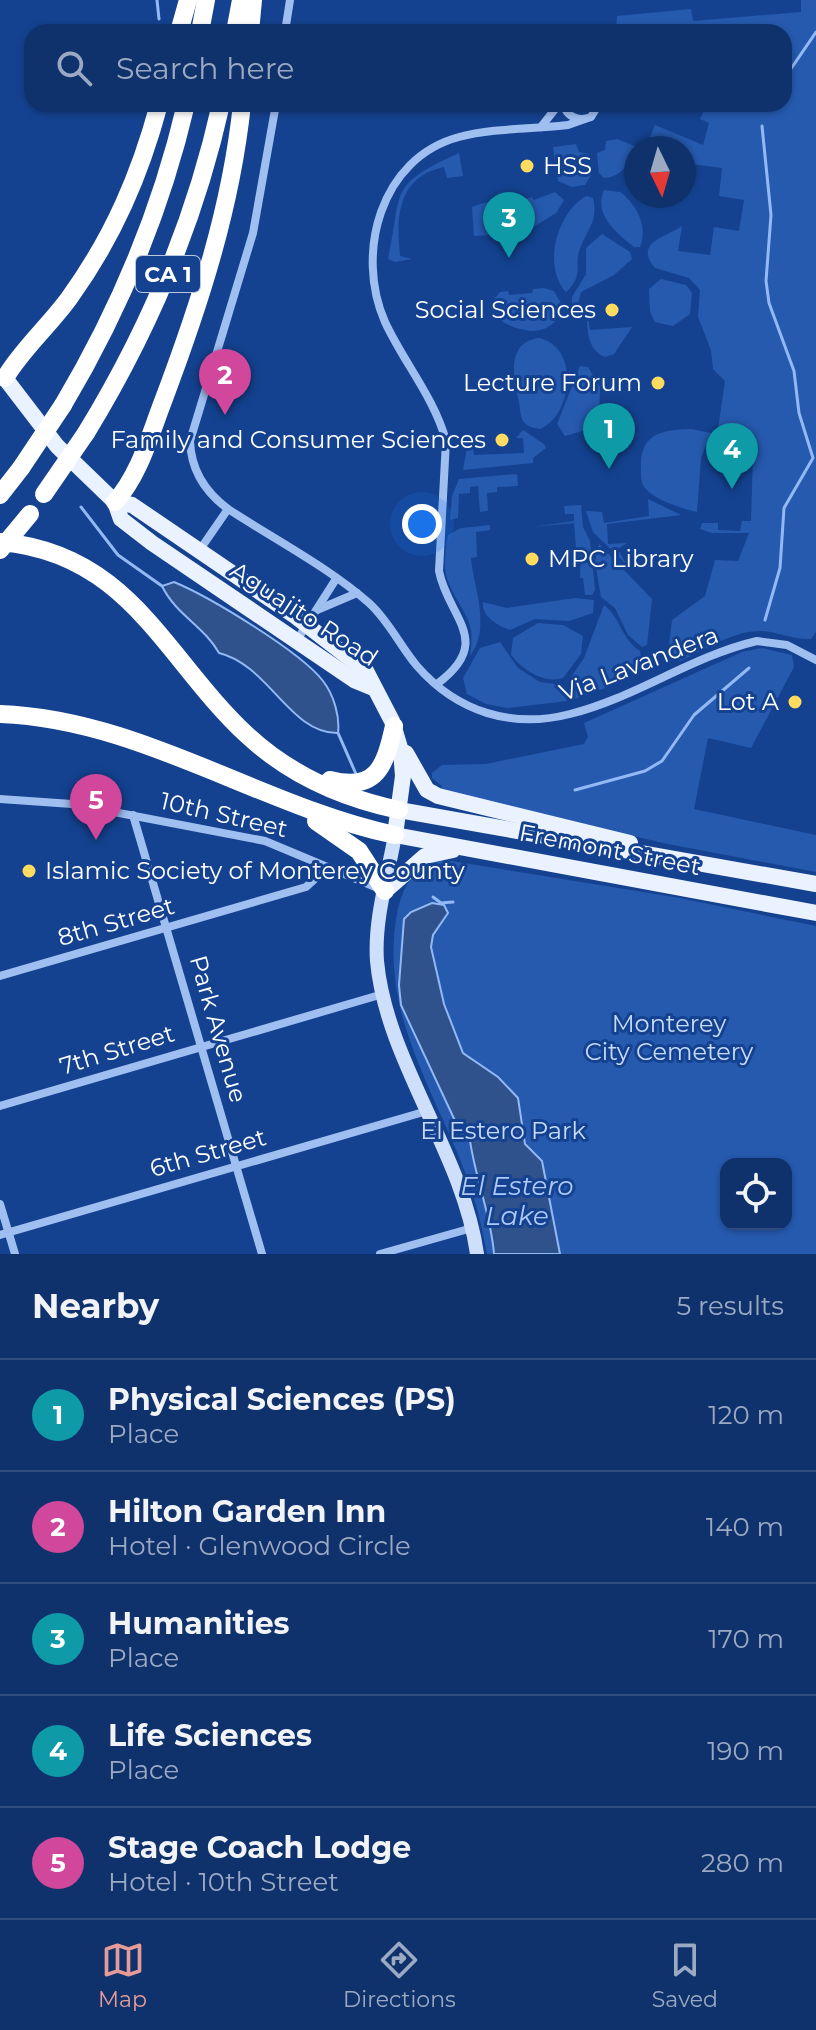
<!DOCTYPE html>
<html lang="en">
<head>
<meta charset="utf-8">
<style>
  :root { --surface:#0f326c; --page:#1d3e74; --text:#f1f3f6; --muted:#9baac2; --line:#2f4d7f; --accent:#e69b98 }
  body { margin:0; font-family:Montserrat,sans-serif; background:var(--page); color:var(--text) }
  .controls { position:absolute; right:24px; bottom:24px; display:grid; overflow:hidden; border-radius:16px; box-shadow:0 2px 6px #0004 }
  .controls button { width:72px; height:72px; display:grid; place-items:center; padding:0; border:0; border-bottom:2px solid var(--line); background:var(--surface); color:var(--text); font:40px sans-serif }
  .compass { position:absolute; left:624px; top:136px; width:72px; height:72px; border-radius:50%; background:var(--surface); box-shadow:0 2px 6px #0004; rotate:175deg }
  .you { position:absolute; left:422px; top:524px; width:28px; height:28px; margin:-20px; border:6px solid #fff; border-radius:50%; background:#1a73e8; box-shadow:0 0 0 12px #1a73e833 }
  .badge { display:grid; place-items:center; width:52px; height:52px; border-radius:50%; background:var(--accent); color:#fff; font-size:26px; font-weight:700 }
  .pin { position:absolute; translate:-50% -66px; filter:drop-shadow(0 2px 4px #0008) }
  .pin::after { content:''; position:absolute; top:42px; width:28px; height:24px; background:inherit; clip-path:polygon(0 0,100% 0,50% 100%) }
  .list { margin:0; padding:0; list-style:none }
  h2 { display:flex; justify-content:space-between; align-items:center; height:104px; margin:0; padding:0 32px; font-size:34px }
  h2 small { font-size:26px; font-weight:400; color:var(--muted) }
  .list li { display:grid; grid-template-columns:52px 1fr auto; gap:24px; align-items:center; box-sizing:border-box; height:112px; padding:0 32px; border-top:2px solid var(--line) }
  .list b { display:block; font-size:30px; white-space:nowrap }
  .list p { margin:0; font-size:26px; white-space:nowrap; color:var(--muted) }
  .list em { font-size:26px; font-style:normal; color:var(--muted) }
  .icon { flex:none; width:44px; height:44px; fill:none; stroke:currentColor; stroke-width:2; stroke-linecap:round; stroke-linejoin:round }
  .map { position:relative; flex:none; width:816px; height:1254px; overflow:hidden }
  .search { position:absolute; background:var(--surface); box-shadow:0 2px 6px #0004; left:24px; right:24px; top:24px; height:88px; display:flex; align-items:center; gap:20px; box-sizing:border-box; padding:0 28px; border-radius:24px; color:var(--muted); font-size:30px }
  .sheet { height:664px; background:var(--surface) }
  nav { display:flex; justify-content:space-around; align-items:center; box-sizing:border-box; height:112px; border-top:2px solid var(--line); background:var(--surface); font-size:22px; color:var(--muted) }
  nav a { display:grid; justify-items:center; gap:4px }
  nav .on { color:var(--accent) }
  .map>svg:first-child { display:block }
  .green { fill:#265aaf; fill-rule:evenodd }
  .water { fill:#2f518c; stroke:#92b9f4; stroke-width:2 }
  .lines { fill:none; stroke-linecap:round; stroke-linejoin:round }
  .stream { stroke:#92b9f4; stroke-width:3 }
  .minor { stroke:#a0bff1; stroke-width:8 }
  .secondary { stroke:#cedffc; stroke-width:14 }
  .primary { stroke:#eaf1ff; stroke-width:16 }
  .motorway { stroke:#fff; stroke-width:18 }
  .motorway-bridge { stroke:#fff; stroke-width:18 }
  .poi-dot { fill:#ffdc60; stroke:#144290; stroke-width:3 }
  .labels { text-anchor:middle; stroke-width:6; stroke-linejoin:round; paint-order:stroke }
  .shield { fill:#144290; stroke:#b8c6de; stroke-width:2 }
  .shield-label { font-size:22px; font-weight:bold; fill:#fff }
  .poi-label { font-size:24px; fill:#fff; stroke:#144290; text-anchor:end }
  .street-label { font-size:24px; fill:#fff; stroke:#144290 }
  .park-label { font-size:24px; fill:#c7dbfc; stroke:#144290 }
  .water-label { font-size:26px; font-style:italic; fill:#acc9f8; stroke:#144290 }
</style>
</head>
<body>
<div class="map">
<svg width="816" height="1254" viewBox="0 0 816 1254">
  <rect width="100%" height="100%" fill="#144290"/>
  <!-- green -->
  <g class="green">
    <path d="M801 0H816V632L811 639C794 640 779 632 762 631 734 630 705 650 680 661L668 654 672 620 705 596 715 560 738 561 749 533H712L700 529 702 523H718V530L740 531 742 521H751L753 457 735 456V450L715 449 725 381 713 369 711 350 698 317 700 290 689 278 655 268C633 242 667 237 682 226L678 251 710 255 714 227 739 231 744 200 719 196 722 168 691 164 692 158 684 155V148H668L650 137 655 125 703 145 709 123 700 119 705 108 697 104H784V32H616L617 16 691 9 693 21 801 12Z"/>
    <path d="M617 139 637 147C633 161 620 178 604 178L599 173 597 153 605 150 606 141Z"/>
    <path d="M576 144 579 152 589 154 591 175 585 185 572 187 558 181 553 147Z"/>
    <path d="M459 153 463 176 447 178 444 167C397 177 396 217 400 256L412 259 395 262 388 259C403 191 386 186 459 153Z"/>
    <path d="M604 190 620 192C637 205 648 226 640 247H634C617 234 593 214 604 190Z"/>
    <path d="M555 192 564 200 556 213 524 233 511 227 506 234 474 236 472 207C498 196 509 206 532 197L534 200Z"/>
    <path d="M586 196 593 198C598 221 589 226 581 246 572 265 586 273 566 292 542 266 557 213 586 196Z"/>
    <path d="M602 234 630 252 632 259 614 275 581 292 578 305 572 306V297L586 274V248Z"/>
    <path d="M661 279 686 285 692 293 690 314 673 326 655 322 650 312 649 289Z"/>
    <path d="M544 288 554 291 561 303C558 343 512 334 492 313L491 303 500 292 508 291 509 295 532 293 533 289Z"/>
    <path d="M587 312 590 330 632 327 614 354 605 357C587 350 587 329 587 312Z"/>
    <path d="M539 338C580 347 573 415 540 429 534 428 527 427 523 421 520 416 520 408 519 402 513 378 506 342 539 338Z"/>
    <path d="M580 366 588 367 600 387 599 417 586 430 565 436 557 424Z"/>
    <path d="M691 429 711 433 701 458 697 512C681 508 656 501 645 488 640 482 641 470 641 463 642 432 665 430 691 429Z"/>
    <path d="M523 430 544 444 546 448 533 458V463L463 470 467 447H473L474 455 524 453 523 438H516Z"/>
    <path d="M517 474 518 486 497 487V492L487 493 488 511 480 512 478 486 470 487V493L459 494 458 518 450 520 452 496 459 479Z"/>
    <path d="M648 499 681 515 607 524 608 544 627 543 618 549 626 564 593 532 586 511 602 512 604 523 649 516Z"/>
    <path d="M581 505 583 527 590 541 595 590 592 595H585L583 578H580L581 548H576L574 523 532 527 574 521V514H565L564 506Z"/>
    <path d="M490 525V530L476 532 477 557 471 558C473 585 492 628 470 656 476 619 464 617 450 586 442 570 445 551 448 535L461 528Z"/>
    <path d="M599 544 652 599 647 645 642 647 628 635 615 608 601 597 595 562Z"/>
    <path d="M575 598 594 600 593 613 569 621 535 619 510 630C498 626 481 616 483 602L507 608Z"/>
    <path d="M604 605C621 618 621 639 640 651L642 660 619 683 572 700 569 680 584 658Z"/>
    <path d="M538 623 563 625 583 636 581 654 563 678C544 684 523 670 511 655L513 638Z"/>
    <path d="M500 642 518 668 540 682 561 685 567 701 507 708 486 704 467 694 463 678 480 648Z"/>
    <path d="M762 648 792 655 794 667 751 748 708 738 694 809 816 835V872L668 844 440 792 442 786 432 778V773L442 765 486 764 584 744 588 737 584 723 742 652Z"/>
    <path d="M439 859 680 898 816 926V1254H487C482 1227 476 1202 467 1177 434 1089 379 1011 397 914 402 889 413 866 439 859ZM726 1164H786V1224H726Z"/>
  </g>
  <!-- water -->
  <g class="water">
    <path d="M174 582C210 597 301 652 323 681 334 695 340 717 338 733 290 734 269 665 219 653 204 626 176 615 162 586Z"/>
    <path d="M432 903 444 905 448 913 433 935 431 947 444 1004 463 1053 498 1077 518 1098 525 1144 542 1161 560 1254H494C491 1213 473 1173 469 1133L457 1125 401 1005 399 985 404 919 411 912Z"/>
  </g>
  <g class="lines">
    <!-- stream -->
    <g class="stream">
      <path d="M157 0 159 19"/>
      <path d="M784 79 816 32"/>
      <path d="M762 126 771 215 766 281 769 303 794 371 799 413 813 458 784 508 780 568 765 620"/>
      <path d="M81 507 118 555 162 586"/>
      <path d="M338 733 356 774"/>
      <path d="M575 790 645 771 662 761 694 715 749 668"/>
      <path d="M433 897 441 903 453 902"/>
    </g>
    <!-- minor -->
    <g class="minor">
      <path d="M285 32 290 0"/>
      <path d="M276 104 253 233 190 441C191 471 205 492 228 509 274 539 328 567 369 603 389 621 400 646 417 666 457 712 512 729 570 714 635 698 692 656 757 641L787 645 816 660"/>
      <path d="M563 104C567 117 578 122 591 117L599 104"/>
      <path d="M541 127 559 104"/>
      <path d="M199 551 228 509"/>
      <path d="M317 610 357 593"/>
      <path d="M297 640 336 579"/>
      <path d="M437 684C495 641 448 618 439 571L446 441C434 397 404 363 385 322 355 254 380 158 459 137 493 128 533 129 568 125L585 119"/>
      <path d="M0 799 72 804 265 841 380 889"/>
      <path d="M133 815 262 1254"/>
      <path d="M0 976 306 887 328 867"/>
      <path d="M0 1106 383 994"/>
      <path d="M0 1204 15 1254"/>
      <path d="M0 1235 427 1111"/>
      <path d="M380 1254 472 1228"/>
    </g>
    <!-- secondary -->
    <path class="secondary" d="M395 835C388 875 374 920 377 961 386 1061 463 1153 477 1254"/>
    <!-- primary -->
    <g class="primary">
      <path d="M5 378 57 446 115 502"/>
      <path d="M115 502 132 505 295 616 366 671 392 721 401 751 403 776 395 835 816 913"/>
      <path d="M115 502 121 519 152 543 354 680 371 687"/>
      <path d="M406 753 427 790 438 796 630 843"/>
      <path d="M399 810 816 884"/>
      <path d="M385 891 425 856 453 850"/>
    </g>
    <!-- motorway -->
    <g class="motorway">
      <path d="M179 32 188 0"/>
      <path d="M200 32 206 0"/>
      <path d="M235 32 241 0"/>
      <path d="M250 32 253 0"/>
      <path d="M5 378C22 349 50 325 70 297 113 237 140 175 159 104"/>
      <path d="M63 405C119 311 161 211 186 104"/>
      <path d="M86 433C149 330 195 221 221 104"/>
      <path d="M0 495 21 468"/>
      <path d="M115 502C139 475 149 438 162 404 199 306 231 209 242 104"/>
      <path d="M0 542C130 553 165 659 247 735 290 775 342 798 399 810"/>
      <path d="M0 714C140 719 260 806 395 835"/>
      <path d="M330 780C377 792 385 766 394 726"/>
      <path d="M316 821 359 851 385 891"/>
    </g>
    <!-- motorway-bridge -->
    <g class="motorway-bridge">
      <path d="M21 468 63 405"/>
      <path d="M44 494 86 433"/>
      <path d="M0 550 30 514"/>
    </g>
  </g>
  <!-- markers -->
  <g class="poi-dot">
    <circle cx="527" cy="166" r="8"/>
    <circle cx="612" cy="310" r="8"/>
    <circle cx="658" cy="383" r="8"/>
    <circle cx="502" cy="440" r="8"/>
    <circle cx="532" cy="559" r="8"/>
    <circle cx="795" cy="702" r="8"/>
    <circle cx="29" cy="871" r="8"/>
  </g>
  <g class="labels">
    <!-- shield labels -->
    <rect class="shield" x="136" y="256" width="64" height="36" rx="6"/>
    <g class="shield-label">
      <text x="168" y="282">CA 1</text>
    </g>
    <!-- poi labels -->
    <g class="poi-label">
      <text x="543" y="174" text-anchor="start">HSS</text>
      <text x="596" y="318">Social Sciences</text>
      <text x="642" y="391">Lecture Forum</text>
      <text x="486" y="448">Family and Consumer Sciences</text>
      <text x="548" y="567" text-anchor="start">MPC Library</text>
      <text x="779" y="710">Lot A</text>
      <text x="45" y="879" text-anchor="start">Islamic Society of Monterey County</text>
    </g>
    <!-- street labels -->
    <g class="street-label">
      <text transform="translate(304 614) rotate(33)" y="8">Aguajito Road</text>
      <text transform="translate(639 664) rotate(-21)" y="8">Via Lavandera</text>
      <text transform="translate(224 815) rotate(13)" y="8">10th Street</text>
      <text transform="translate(610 850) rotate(11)" y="8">Fremont Street</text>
      <text transform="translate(116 922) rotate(-16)" y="8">8th Street</text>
      <text transform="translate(218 1029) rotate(74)" y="8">Park Avenue</text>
      <text transform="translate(117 1050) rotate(-17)" y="8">7th Street</text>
      <text transform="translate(208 1153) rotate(-16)" y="8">6th Street</text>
    </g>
    <!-- park labels -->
    <g class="park-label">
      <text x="669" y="1032">Monterey<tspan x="669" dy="28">City Cemetery</tspan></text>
      <text x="503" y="1139">El Estero Park</text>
    </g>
    <!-- water labels -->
    <g class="water-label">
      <text x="517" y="1195">El Estero<tspan x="517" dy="30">Lake</tspan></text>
    </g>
  </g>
</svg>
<div class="controls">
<button><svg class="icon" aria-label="locate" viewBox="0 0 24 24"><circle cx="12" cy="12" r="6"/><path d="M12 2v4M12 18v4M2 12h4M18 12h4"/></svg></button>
</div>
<svg class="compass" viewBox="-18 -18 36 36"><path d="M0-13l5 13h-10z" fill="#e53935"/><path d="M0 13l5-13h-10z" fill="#9baac2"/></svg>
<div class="you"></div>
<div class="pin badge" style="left:609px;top:469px;background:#0f9aa8">1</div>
<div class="pin badge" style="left:225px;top:415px;background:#d1479c">2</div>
<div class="pin badge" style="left:509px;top:258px;background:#0f9aa8">3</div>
<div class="pin badge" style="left:732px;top:489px;background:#0f9aa8">4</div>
<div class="pin badge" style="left:96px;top:840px;background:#d1479c">5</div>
<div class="search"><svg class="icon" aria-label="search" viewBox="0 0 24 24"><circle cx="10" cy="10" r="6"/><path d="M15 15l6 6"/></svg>Search here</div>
</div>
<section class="sheet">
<h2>Nearby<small>5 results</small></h2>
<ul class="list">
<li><span class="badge" style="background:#0f9aa8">1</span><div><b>Physical Sciences (PS)</b><p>Place</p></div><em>120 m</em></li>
<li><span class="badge" style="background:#d1479c">2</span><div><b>Hilton Garden Inn</b><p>Hotel · Glenwood Circle</p></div><em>140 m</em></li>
<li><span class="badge" style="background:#0f9aa8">3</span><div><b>Humanities</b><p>Place</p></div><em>170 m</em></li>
<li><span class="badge" style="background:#0f9aa8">4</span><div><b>Life Sciences</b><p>Place</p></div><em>190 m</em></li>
<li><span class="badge" style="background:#d1479c">5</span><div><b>Stage Coach Lodge</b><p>Hotel · 10th Street</p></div><em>280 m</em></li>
</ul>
</section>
<nav>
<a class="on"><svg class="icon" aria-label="map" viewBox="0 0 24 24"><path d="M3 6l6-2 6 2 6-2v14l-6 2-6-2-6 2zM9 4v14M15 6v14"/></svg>Map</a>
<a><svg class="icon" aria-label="directions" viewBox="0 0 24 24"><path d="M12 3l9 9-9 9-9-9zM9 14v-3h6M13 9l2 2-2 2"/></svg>Directions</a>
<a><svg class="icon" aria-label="saved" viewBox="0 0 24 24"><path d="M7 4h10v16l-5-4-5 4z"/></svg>Saved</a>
</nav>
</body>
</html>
